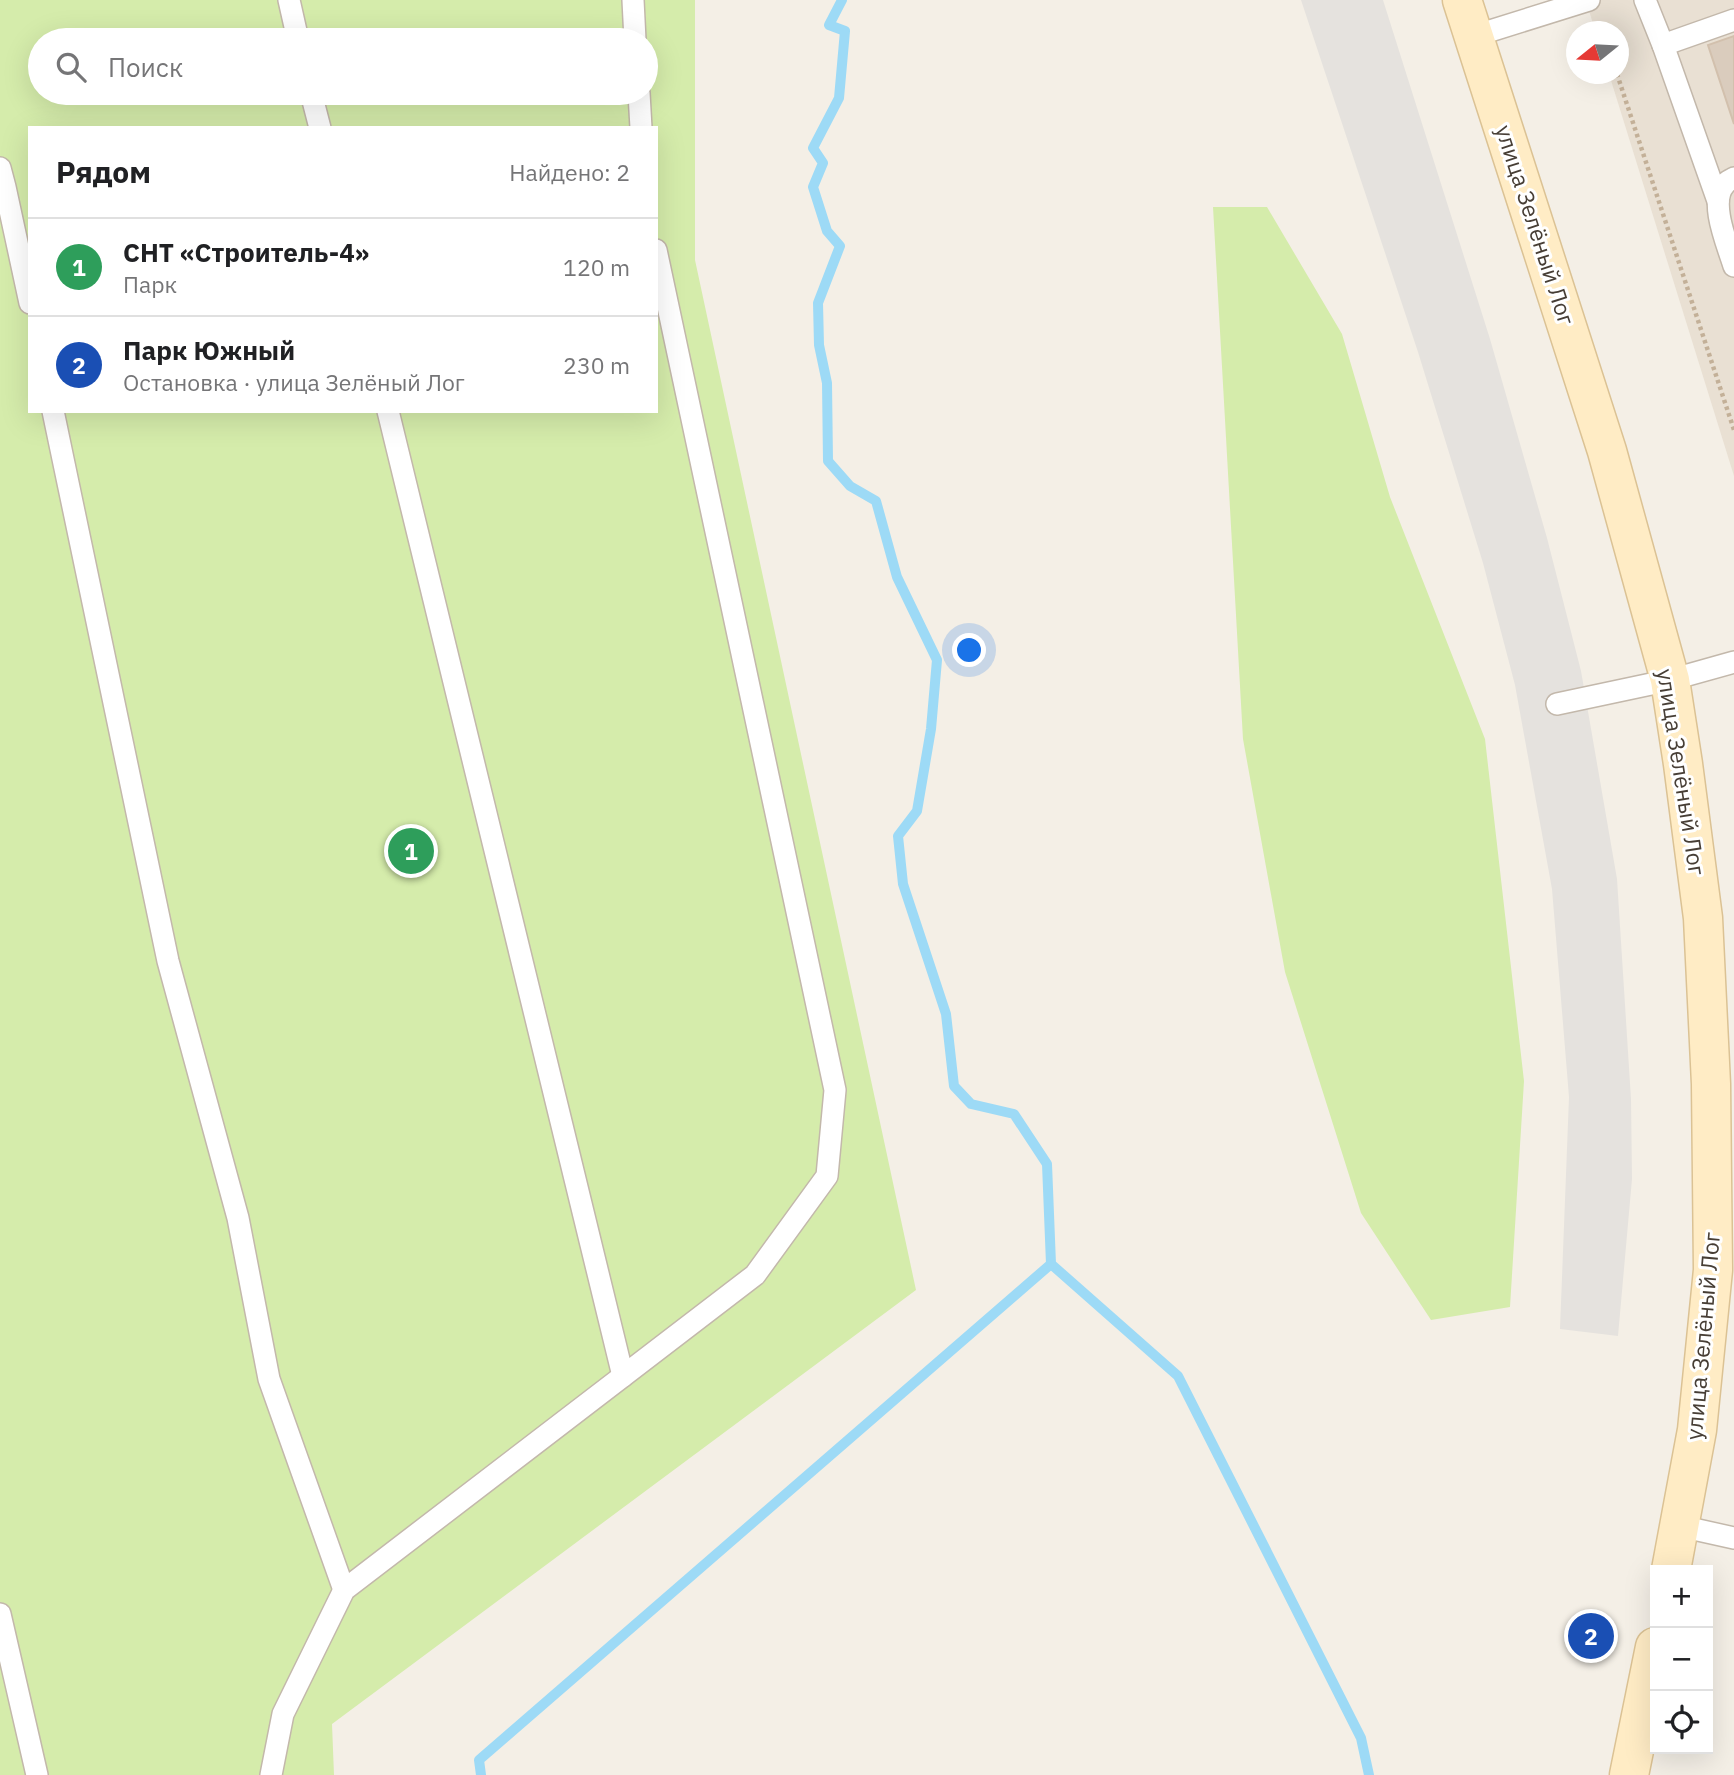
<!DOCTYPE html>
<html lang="ru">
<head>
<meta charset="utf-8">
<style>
  :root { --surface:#fff; --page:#f2f2f2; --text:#202124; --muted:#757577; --line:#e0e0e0; --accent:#0b8043 }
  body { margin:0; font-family:"IBM Plex Sans",sans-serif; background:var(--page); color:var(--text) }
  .controls { position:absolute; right:21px; bottom:21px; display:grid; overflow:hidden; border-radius:0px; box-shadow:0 7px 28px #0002 }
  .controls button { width:63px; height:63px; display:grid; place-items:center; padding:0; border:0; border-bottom:2px solid var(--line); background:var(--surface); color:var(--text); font:35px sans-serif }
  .compass { position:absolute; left:1566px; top:21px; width:63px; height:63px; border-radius:50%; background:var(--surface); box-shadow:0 7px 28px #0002; rotate:252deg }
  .you { position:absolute; left:970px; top:651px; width:24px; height:24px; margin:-18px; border:5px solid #fff; border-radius:50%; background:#1a73e8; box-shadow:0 0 0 10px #1a73e833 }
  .badge { display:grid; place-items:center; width:46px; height:46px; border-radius:50%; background:var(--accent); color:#fff; font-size:23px; font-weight:700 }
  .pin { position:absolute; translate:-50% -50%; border:4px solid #fff; box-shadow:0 2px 7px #0006 }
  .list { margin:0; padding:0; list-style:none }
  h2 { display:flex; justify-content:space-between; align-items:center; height:91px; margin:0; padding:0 28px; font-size:30px }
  h2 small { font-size:23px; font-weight:400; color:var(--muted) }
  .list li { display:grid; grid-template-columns:46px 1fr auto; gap:21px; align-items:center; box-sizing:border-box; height:98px; padding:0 28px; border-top:2px solid var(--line) }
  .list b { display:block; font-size:26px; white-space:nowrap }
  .list p { margin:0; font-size:23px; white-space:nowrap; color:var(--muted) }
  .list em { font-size:23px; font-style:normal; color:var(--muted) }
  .icon { flex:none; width:38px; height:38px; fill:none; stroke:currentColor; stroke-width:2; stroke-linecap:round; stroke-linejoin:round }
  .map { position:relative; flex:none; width:1734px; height:1775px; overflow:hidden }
  .search { position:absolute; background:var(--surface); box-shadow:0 7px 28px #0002; left:28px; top:28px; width:630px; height:77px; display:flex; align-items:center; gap:18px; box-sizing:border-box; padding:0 24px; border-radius:38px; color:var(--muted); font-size:26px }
  .panel { position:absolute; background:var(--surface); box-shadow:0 7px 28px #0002; left:28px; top:126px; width:630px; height:287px; border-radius:0px }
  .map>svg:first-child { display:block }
  .residential { fill:#e9e0d3 }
  .green { fill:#d5ecab; fill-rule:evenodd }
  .parking { fill:#e5e2de }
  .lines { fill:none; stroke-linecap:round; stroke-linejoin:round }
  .stream { stroke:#9ddaf6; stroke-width:10 }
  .building { fill:#daccbd; stroke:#d2c0ad; stroke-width:2 }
  .lane-casing { stroke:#c3b8ab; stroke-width:24 }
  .secondary-casing { stroke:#dbc294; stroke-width:41 }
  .path { stroke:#c3b098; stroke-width:4.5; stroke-dasharray:3.5 3.5; stroke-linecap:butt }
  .lane { stroke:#fff; stroke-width:21 }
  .secondary { stroke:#ffecc5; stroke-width:38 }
  .labels { text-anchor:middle; stroke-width:6; stroke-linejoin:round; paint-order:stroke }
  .street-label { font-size:23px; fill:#473e35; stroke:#fff }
</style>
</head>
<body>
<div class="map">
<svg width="1734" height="1775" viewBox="0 0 1734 1775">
  <rect width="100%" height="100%" fill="#f4efe6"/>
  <!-- residential -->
  <path class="residential" d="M1586 0H1734V476L1609 74H1618V32L1595 31Z"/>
  <!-- green -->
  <g class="green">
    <path d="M0 0H695V260L916 1290 332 1724 334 1775H0ZM40 40H646V93H40ZM30 128H656V411H30Z"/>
    <path d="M1213 207H1267L1342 334 1390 497 1485 739 1524 1081 1510 1307 1431 1320 1361 1213 1285 972 1243 739Z"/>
  </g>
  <!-- parking -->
  <path class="parking" d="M1301 0H1383L1490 339 1547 538 1581 671 1617 879 1631 1099 1632 1179 1618 1336 1560 1329 1569 1097 1552 889 1515 685 1483 563 1418 352Z"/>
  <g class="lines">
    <!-- stream -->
    <g class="stream">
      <path d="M842 0 829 25 845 31 839 98 813 148 823 163 813 187 827 231 840 246 818 303 819 345 827 383 828 461 850 486 876 501 897 577 937 660 931 729 917 811 898 836 903 884 946 1014 954 1086 971 1104 1014 1114 1047 1164 1051 1264 1178 1376 1361 1738 1369 1775"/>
      <path d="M481 1775 479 1760 1051 1264"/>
    </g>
  </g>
  <!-- building -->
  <path class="building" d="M1734 36V124L1708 45Z"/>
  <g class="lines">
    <!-- lane casing -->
    <g class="lane-casing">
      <g id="lane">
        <path d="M289 0 298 40"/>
        <path d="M633 0 635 40"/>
        <path d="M1645 0 1663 45 1734 20"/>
        <path d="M1474 36 1589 0"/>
        <path d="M1663 45 1718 201"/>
        <path d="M311 93 320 128"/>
        <path d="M639 93 641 128"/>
        <path d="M0 168 5 187 30 303"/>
        <path d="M1734 178C1731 180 1727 181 1725 184 1708 201 1728 246 1734 266"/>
        <path d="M53 411 168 961 238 1218 269 1379 344 1590"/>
        <path d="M388 411 623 1376"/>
        <path d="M1557 704 1670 680 1734 662"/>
        <path d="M1680 1526 1734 1538"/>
        <path d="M0 1614 37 1775"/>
        <path d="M271 1775 283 1714 344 1590 755 1275 827 1176 835 1090 656 250"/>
      </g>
    </g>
    <!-- secondary casing -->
    <g class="secondary-casing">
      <g id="secondary">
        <path d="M1462 0 1607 451 1670 680 1683 764 1703 918 1711 1084 1713 1270 1697 1430 1671 1570"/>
        <path d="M1629 1775 1655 1647"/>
      </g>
    </g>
    <!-- path -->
    <path class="path" d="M1617 74 1734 430"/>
    <!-- lane -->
    <use href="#lane" class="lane"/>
    <!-- secondary -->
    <use href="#secondary" class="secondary"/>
  </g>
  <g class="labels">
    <!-- street labels -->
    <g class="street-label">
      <text transform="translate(1535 225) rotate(72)" y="8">улица Зелёный Лог</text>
      <text transform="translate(1681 772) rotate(81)" y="8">улица Зелёный Лог</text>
      <text transform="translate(1703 1336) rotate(-85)" y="8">улица Зелёный Лог</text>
    </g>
  </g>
</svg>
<div class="controls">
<button>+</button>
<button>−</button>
<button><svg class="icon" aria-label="locate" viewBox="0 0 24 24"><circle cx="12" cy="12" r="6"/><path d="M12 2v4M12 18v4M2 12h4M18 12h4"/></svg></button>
</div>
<svg class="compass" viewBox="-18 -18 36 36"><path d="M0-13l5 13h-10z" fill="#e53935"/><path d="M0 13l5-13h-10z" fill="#757577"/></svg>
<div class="you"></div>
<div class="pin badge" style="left:411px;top:851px;background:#2e9e5b">1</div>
<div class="pin badge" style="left:1591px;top:1636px;background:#1a4fb4">2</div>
<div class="search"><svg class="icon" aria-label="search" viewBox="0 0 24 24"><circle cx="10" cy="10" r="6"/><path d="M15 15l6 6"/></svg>Поиск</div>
<section class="panel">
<h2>Рядом<small>Найдено: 2</small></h2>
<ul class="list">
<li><span class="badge" style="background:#2e9e5b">1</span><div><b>СНТ «Строитель-4»</b><p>Парк</p></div><em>120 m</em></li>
<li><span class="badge" style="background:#1a4fb4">2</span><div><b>Парк Южный</b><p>Остановка · улица Зелёный Лог</p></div><em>230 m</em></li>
</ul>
</section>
</div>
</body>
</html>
